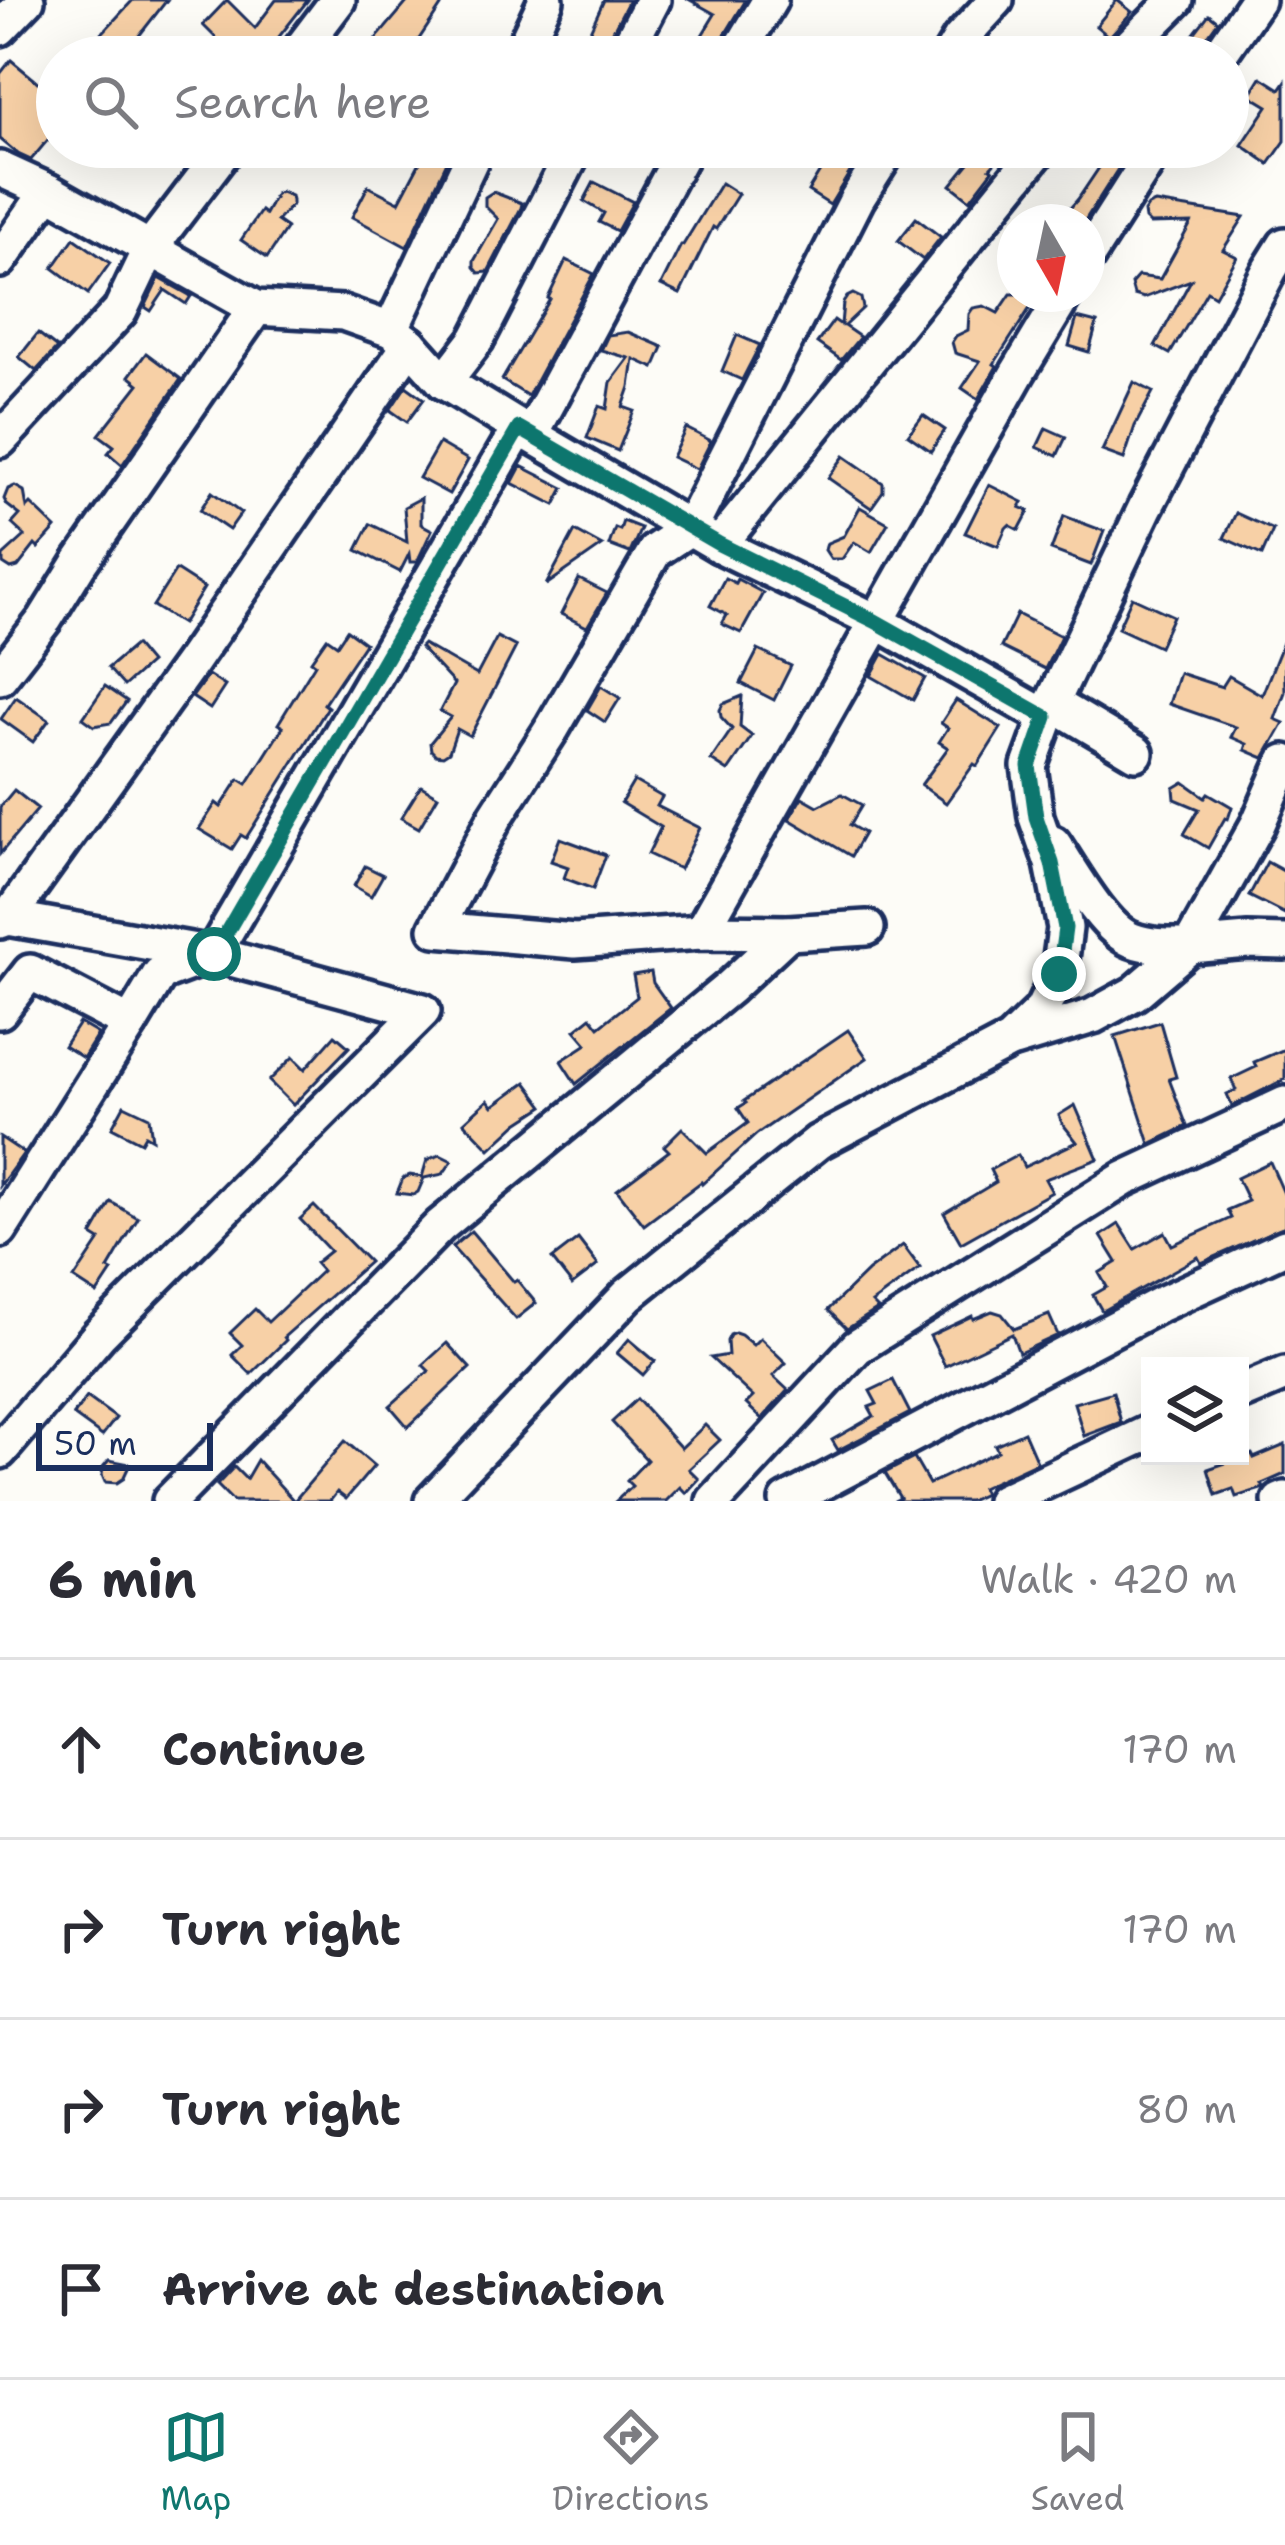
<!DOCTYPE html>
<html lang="en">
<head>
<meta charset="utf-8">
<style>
  :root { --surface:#fff; --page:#f2f2f3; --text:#2b2b33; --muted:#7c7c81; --line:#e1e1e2; --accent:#0f766e }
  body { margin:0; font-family:"Shantell Sans",sans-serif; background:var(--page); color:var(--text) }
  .controls { position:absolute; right:36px; bottom:36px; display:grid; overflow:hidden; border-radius:0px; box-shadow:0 12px 48px #0002 }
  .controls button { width:108px; height:108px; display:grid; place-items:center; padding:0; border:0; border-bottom:3px solid var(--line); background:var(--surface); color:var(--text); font:60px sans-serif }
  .compass { position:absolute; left:997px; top:204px; width:108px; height:108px; border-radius:50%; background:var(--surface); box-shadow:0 12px 48px #0002; rotate:171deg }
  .scale { position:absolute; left:36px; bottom:30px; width:177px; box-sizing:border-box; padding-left:12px; border:6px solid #1b2f5e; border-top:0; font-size:33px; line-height:42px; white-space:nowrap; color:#1b2f5e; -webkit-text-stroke:9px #fdfcf7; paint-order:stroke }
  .stop { position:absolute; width:36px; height:36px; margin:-27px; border:9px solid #0f766e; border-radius:50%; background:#fff }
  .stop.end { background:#0f766e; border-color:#fff; box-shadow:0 3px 12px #0008 }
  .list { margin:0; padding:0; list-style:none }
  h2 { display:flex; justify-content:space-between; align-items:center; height:156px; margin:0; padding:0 48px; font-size:51px }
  h2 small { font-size:39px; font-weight:400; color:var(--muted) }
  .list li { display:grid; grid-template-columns:78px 1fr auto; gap:36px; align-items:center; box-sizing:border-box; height:180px; padding:0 48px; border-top:3px solid var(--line) }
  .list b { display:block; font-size:45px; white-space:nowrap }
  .list em { font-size:39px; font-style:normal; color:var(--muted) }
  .icon { flex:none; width:66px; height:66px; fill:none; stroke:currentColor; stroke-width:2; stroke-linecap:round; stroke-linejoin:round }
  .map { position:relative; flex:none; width:1285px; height:1501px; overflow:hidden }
  .search { position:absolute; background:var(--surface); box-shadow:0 12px 48px #0002; left:36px; right:36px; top:36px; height:132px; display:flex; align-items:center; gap:30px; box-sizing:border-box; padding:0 42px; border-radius:66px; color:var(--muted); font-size:45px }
  .sheet { height:876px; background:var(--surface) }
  nav { display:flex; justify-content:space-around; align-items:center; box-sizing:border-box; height:168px; border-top:3px solid var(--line); background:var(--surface); font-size:33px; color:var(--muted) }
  nav a { display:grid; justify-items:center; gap:6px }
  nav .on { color:var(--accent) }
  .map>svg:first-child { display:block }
  .building { fill:#f7d0a6; stroke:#1b2f5e; stroke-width:3 }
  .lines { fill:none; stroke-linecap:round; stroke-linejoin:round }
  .minor-casing { stroke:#1b2f5e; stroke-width:42 }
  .minor { stroke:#fdfcf7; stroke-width:33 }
  .route { stroke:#0f766e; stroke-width:15 }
</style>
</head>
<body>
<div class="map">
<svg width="1285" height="1501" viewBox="0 0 1285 1501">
  <rect width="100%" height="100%" fill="#fdfcf7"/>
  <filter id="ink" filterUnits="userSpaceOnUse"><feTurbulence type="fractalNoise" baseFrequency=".00833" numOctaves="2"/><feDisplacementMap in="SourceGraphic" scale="24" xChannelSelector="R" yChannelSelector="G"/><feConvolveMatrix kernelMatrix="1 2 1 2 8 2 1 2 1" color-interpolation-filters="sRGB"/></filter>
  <g filter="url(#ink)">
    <!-- building -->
    <g class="building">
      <path d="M133 0H167L135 41 117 57H80Z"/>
      <path d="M227 0 255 28 276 0H308L263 57H235L203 25Z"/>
      <path d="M409 0H445L419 39 401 57H382L370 46Z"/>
      <path d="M604 0H629L606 44 588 35Z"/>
      <path d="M690 0H746L718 46 715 57H704L693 50 715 14Z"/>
      <path d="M1117 0 1132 12 1109 37 1096 26Z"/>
      <path d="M1209 14 1218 21 1201 45 1197 57H1176Z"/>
      <path d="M11 60 57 98V129L31 160 18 154 0 139V74Z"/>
      <path d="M1261 77 1280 89 1285 82V141L1269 164 1242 145 1268 106 1250 95Z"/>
      <path d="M428 147H454L407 247 352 217 368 186 399 202Z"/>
      <path d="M835 147H850L861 154 830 205 808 191Z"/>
      <path d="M982 147H1009L990 168 993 170 970 200 951 185Z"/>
      <path d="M1113 147H1132L1084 222H1058L1078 199Z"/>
      <path d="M594 182 633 202 617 231 599 222 604 213 584 201Z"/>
      <path d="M721 183 738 194 716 229 713 227 680 294 661 285 681 245H683Z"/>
      <path d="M281 192 291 196 292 201V205L277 221 287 228 267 258 241 240 261 211 265 214 276 194Z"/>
      <path d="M493 192 522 203 521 208 488 272 479 273 474 267V261L498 219 485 206V197Z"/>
      <path d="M1155 203 1244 217 1223 250 1237 257 1215 296 1207 291 1170 354 1155 346 1191 280 1144 298 1134 295 1131 284 1138 276 1160 279 1191 223 1150 224 1145 219 1144 212 1148 206Z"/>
      <path d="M916 218 941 237 923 260 898 241Z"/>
      <path d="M74 238 110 263 88 294 53 268Z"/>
      <path d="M566 260 594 274 528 396 502 380 550 299 548 298Z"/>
      <path d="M159 278 191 296 186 304 165 290 151 311 145 307Z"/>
      <path d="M853 294 861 298 863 308 844 326 860 337 841 360 817 343 834 320 841 325 843 303 847 297Z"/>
      <path d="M1011 294H1039L994 364 997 366 978 399 962 388 980 361 955 353 952 342 956 336 968 330 969 314 973 308 984 306 998 313Z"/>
      <path d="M1077 318 1097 323 1089 352 1069 346Z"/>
      <path d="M628 332 663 347 654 368 634 359 630 387 623 407 634 411 618 451 587 438 599 406 607 409 611 382 629 358 601 350 608 335Z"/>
      <path d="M38 333 57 348 36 371 19 357Z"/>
      <path d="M737 335 760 345 742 380 722 371Z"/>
      <path d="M146 353 181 379 122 465 108 453 114 446 99 435 139 384 129 376Z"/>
      <path d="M1134 382 1153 392 1135 426 1124 459 1102 451Z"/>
      <path d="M406 386 424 399 407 422 390 410Z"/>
      <path d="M923 415 945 430 931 451 908 435Z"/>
      <path d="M686 428 711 441 697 469 672 457Z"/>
      <path d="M1046 428 1066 437 1057 456 1037 447Z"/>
      <path d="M439 443 468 460 449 494 419 478Z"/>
      <path d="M844 456 883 483V491L871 508 828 478Z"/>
      <path d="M521 466 564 488 555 505 512 483Z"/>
      <path d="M989 485 1023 502 1020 507 1029 511 1019 530 1009 525 1006 528 998 546 965 533Z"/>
      <path d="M15 486 24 491 27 508 31 504 56 528 38 548 35 545 18 567 11 569 3 564V556L25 536 12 524 20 515 7 505 4 499 8 489Z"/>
      <path d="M212 492 241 513 229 530 200 510Z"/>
      <path d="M421 498V524L432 530 417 562H410L409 554 400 572 357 550 370 524 407 542 404 507Z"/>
      <path d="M860 507 888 523 871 552 854 542 842 559H831L825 550 827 543 844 536Z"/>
      <path d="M1236 513 1273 530 1262 555 1224 538Z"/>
      <path d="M1064 516 1104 531 1091 565 1051 550Z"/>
      <path d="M623 521 641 528 630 553 609 545 615 528 620 530Z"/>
      <path d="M575 531 602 546 546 585Z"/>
      <path d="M176 570 204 588 182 624 153 606Z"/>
      <path d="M725 578 735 583 737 579 763 593 741 633 722 624 727 615 710 606Z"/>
      <path d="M579 579 607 593 587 627 561 614Z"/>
      <path d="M1132 597 1173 616 1159 647 1118 628Z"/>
      <path d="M1017 614 1061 636 1045 669 1001 647Z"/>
      <path d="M347 630 365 643 324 704 328 707 246 838 241 835 232 849 199 829 216 803 221 807 239 779 247 784 283 727 278 724 315 664 311 661 327 638 337 645Z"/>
      <path d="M497 637 516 647 470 736 457 729 449 752 443 756 436 755 431 750 430 743 451 717 440 711 454 684 420 647 423 644 477 675Z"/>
      <path d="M1284 640 1285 692 1275 719 1284 723 1264 758 1245 750 1247 744 1231 737 1236 727 1169 704 1179 673 1222 687 1229 676 1262 695Z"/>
      <path d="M135 645 150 663 124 686 108 668Z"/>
      <path d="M758 650 791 666 774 700 741 683Z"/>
      <path d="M883 654 925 678 913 700 871 676Z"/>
      <path d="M208 675 225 686 210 709 192 697Z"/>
      <path d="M105 686 127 701 111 723 94 726 83 718Z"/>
      <path d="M601 686 620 698 605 722 587 710Z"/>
      <path d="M742 696 740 727 752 736 728 771 711 760 732 729 721 717 720 710 723 704Z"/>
      <path d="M16 697 49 720 33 742 1 719Z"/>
      <path d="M956 700 1001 728 977 766 974 764 946 803 921 785 948 748 939 742 948 728 941 723Z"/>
      <path d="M634 781 662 797 657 806 700 828 680 869 648 854 661 827 621 803Z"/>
      <path d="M1184 782 1205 797 1208 793 1232 807 1228 819 1225 818 1208 848 1184 834 1199 809 1175 799 1174 788Z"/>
      <path d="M421 786 438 796 419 828 401 818Z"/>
      <path d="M14 790 38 809 0 854V807Z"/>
      <path d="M842 794 862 805 850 825 864 833 851 856 789 819 802 797 818 806Z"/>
      <path d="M560 838 606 855 593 889 564 878 568 867 551 861Z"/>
      <path d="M1267 862 1285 872V914L1249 896Z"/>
      <path d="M365 866 383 875 371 896 354 886Z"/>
      <path d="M651 972 653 983 671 1008 576 1084 561 1061 587 1044 575 1030 591 1017 599 1027 637 997 633 975Z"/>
      <path d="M1160 1022 1176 1077 1169 1079 1187 1126 1150 1144 1115 1036Z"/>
      <path d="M79 1023 98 1034 83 1058 64 1046Z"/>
      <path d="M848 1030 867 1058 757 1134 702 1184 701 1182 644 1225 617 1190 669 1151 664 1146 682 1128 707 1153 748 1123 738 1108 746 1103 744 1101Z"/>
      <path d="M335 1035 349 1047 293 1105 269 1081 293 1057 305 1069Z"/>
      <path d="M1285 1049V1079L1232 1106 1227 1094 1236 1090 1231 1079 1256 1067 1254 1062Z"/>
      <path d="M526 1082 544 1106 518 1123 490 1149 464 1122 488 1100 493 1106Z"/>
      <path d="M124 1105 149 1117 152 1139 145 1135 141 1142 112 1127Z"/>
      <path d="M1075 1105 1098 1159 1045 1179 1052 1192 961 1243 944 1213 996 1182 990 1170 1018 1155 1024 1167 1077 1142 1062 1123 1059 1115Z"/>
      <path d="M0 1137 24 1153 0 1186Z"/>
      <path d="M440 1155 452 1161 443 1174 424 1178 418 1192 413 1195 397 1193 403 1178 410 1175 422 1177 427 1160Z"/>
      <path d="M1270 1162 1285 1196V1226L1201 1263 1198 1257 1102 1311 1093 1295 1107 1287 1099 1273 1117 1262 1101 1236 1119 1224 1135 1249 1165 1232 1172 1245 1231 1218 1227 1210 1248 1201 1237 1178Z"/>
      <path d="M111 1202 138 1218 108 1269 112 1271 97 1294 74 1279 100 1240 92 1235Z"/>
      <path d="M314 1206 369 1262 284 1337 286 1340 251 1374 232 1355 242 1345 230 1333 255 1309 268 1322 322 1271 315 1263 330 1251 300 1219Z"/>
      <path d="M471 1231 514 1282 517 1280 536 1303 516 1319 452 1247Z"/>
      <path d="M578 1239 598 1265 572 1285 552 1259Z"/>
      <path d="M903 1245 920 1268 872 1303 878 1309 847 1329 828 1310 868 1271Z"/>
      <path d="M992 1311 1002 1314 1014 1329 1049 1315 1058 1335 1019 1353 1012 1334 945 1366 930 1336 972 1316 973 1319Z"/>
      <path d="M735 1333 741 1335 753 1345 760 1338 786 1363 773 1376 788 1390 762 1419 746 1404 753 1397 711 1358 728 1355 727 1341 730 1335Z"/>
      <path d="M629 1339 655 1361 643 1375 617 1353Z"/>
      <path d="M447 1343 470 1368 408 1427 390 1406 429 1371 423 1365Z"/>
      <path d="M893 1380 910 1413 838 1450 832 1440 874 1416 869 1407 877 1404 870 1391Z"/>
      <path d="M1113 1392 1121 1422 1084 1436 1074 1403Z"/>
      <path d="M87 1397 116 1418 102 1436 73 1415Z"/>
      <path d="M637 1399 681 1448 705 1425 720 1440 689 1469 699 1479 686 1493 680 1487 666 1501H616L632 1486 627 1481 647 1460 612 1422Z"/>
      <path d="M1024 1432 1037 1462 981 1488 984 1494 969 1501H894L900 1498 885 1473 914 1458 929 1484 998 1451 995 1445Z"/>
      <path d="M345 1441 374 1466 346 1499 337 1492 330 1501H294Z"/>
      <path d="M1285 1445V1474L1262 1484 1264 1488 1236 1497 1233 1489 1216 1495 1208 1469 1252 1454 1254 1458Z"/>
      <path d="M109 1460 130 1464 123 1479 117 1483 105 1482 102 1475 103 1467Z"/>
      <path d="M257 1460 294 1501H233L217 1485 234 1467 246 1479Z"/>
    </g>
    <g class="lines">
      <!-- minor casing -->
      <g class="minor-casing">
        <g id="minor">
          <path d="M0 28 27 0"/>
          <path d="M295 57 338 0"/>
          <path d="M519 57 546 0"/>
          <path d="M623 57 653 0"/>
          <path d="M736 57 770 0"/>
          <path d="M949 57 960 39 996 0"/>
          <path d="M1119 57 1176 0"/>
          <path d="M1218 57 1257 0"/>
          <path d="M0 169 48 191 256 308 343 313 391 330 410 344 444 382 531 435 719 545 876 621 1046 717"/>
          <path d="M1087 257 1157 147"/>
          <path d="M0 260 48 191"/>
          <path d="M391 330 477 147"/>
          <path d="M444 382 477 339 576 147"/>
          <path d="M531 435 686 147"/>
          <path d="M0 440 120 311 150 248 227 147"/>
          <path d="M719 545 1041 147"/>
          <path d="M0 677 45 619 79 564 256 308"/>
          <path d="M1052 703 1136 753"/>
          <path d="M1053 843C1071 869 1103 929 1132 940 1150 947 1170 946 1190 946L1258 824 1285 762"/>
          <path d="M8 918 191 663 410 344"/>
          <path d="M0 921 8 918 213 954 519 428"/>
          <path d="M867 928 788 933 701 932 575 941 436 929 496 816 553 727 655 551 691 527 857 199 890 147"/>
          <path d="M701 932 1018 372 1065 294"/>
          <path d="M0 1011 30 972 130 1024 160 974 213 954 423 1011 100 1334 0 1451"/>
          <path d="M1014 1040 1093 1016 1135 993 1190 946 1248 941 1285 942"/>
          <path d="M0 1230 130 1024"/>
          <path d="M1240 1393 1285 1374"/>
          <path d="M170 1501 440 1226 730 987 788 933"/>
          <path d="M432 1501 628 1295 818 1142 1010 1041 1042 1010 1059 974 1065 928 1052 863 1036 817 1029 766 1052 703 1146 506 1270 269 1285 245"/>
          <path d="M714 1501 857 1347 1124 1179 1285 1104"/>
          <path d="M787 1501 1161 1304 1285 1247"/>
          <path d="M1003 1501 1150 1432"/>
          <path d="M1280 1501 1285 1499"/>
        </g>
      </g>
      <!-- minor -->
      <use href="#minor" class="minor"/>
    </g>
  </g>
  <g class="lines" filter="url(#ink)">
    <!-- route -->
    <path class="route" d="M214 954 519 428 719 544 875 621 1046 717 1029 766 1036 817 1052 863 1065 928 1059 974"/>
  </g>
</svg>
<div class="controls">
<button><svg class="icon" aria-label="layers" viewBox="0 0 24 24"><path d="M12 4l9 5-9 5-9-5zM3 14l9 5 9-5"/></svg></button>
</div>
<svg class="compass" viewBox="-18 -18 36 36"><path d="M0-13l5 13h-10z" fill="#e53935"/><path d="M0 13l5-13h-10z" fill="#7c7c81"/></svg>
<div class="scale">50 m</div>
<div class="stop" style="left:214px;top:954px"></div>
<div class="stop end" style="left:1059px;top:974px"></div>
<div class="search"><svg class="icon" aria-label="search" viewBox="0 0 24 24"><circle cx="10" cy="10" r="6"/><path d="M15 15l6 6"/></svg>Search here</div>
</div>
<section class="sheet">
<h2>6 min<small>Walk · 420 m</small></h2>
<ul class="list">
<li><svg class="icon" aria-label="ahead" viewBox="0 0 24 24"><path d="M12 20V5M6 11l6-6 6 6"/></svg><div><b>Continue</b></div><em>170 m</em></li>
<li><svg class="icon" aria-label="right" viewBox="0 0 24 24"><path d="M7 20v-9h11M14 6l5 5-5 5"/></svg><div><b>Turn right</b></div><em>170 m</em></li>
<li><svg class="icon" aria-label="right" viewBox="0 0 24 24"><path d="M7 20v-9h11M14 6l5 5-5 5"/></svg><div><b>Turn right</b></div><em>80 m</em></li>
<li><svg class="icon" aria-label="arrive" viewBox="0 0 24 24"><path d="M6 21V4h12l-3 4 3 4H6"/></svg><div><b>Arrive at destination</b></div></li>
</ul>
</section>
<nav>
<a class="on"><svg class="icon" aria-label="map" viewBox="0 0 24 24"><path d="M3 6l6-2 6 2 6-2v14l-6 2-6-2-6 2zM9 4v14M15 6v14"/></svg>Map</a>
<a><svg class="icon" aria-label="directions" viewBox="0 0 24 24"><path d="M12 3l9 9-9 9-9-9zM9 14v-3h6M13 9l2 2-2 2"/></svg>Directions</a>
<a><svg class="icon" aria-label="saved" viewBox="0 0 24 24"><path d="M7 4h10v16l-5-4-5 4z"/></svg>Saved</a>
</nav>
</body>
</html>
